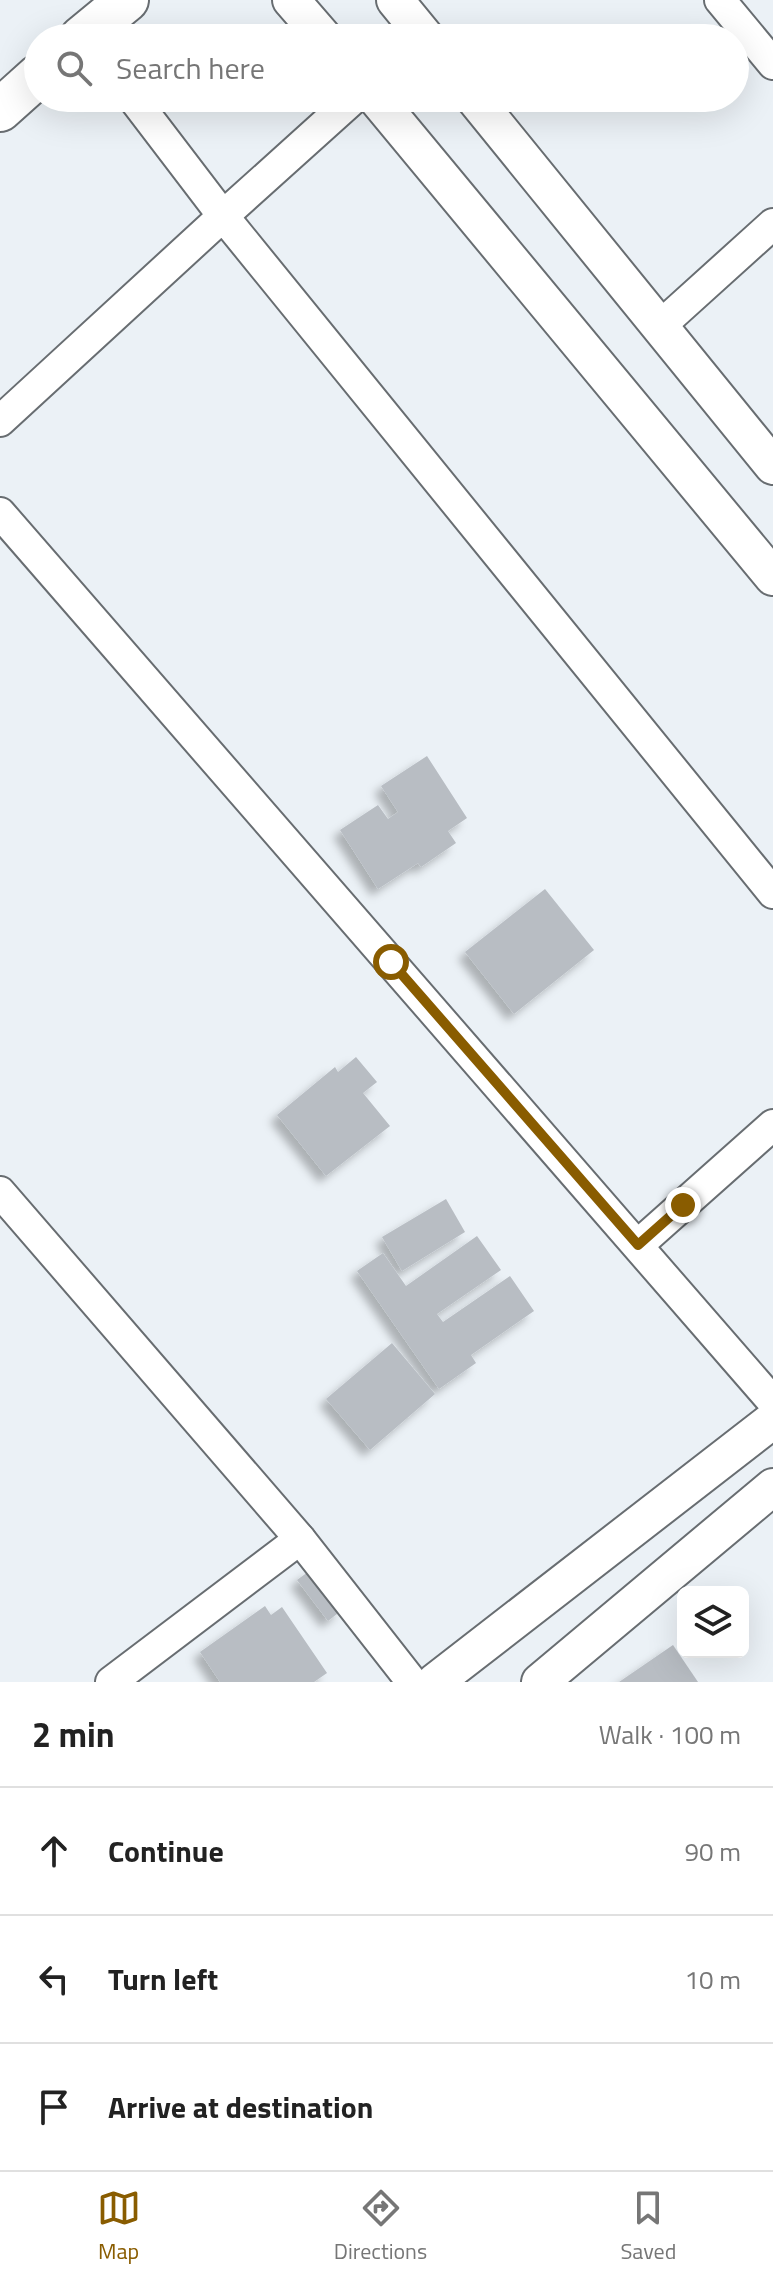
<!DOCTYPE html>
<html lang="en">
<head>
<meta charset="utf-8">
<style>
  :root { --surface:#fff; --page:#f2f2f2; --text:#222; --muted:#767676; --line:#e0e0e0; --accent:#895c00 }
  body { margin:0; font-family:"Titillium Web",sans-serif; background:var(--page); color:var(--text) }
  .controls { position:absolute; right:24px; bottom:24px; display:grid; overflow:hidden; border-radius:12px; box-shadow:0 8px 32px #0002 }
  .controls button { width:72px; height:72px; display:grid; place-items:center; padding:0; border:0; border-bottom:2px solid var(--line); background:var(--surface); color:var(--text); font:40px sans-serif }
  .stop { position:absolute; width:24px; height:24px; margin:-18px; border:6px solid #895c00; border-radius:50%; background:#fff }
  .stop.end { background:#895c00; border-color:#fff; box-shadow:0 2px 8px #0008 }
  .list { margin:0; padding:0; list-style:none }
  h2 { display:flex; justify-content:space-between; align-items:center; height:104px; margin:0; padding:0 32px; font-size:34px }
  h2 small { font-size:26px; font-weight:400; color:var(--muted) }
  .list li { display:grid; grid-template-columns:52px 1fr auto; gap:24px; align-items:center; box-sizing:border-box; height:128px; padding:0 32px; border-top:2px solid var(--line) }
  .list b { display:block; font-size:30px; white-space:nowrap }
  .list em { font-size:26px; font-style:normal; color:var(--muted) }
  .icon { flex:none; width:44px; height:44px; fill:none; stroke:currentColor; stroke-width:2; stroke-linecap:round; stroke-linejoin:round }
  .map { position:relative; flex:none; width:773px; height:1682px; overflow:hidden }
  .search { position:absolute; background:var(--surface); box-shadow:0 8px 32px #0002; left:24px; right:24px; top:24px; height:88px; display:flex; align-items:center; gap:20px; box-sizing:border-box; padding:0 28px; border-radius:44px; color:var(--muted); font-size:30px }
  .sheet { height:488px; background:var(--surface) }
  nav { display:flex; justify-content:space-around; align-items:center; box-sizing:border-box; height:112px; border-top:2px solid var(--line); background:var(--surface); font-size:22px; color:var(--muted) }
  nav a { display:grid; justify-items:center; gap:4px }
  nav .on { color:var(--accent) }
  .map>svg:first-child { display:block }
  .building { fill:#b8bdc3; filter:url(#shadow) }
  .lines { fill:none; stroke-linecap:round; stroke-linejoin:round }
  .minor-casing { stroke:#686d71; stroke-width:34 }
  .tertiary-casing { stroke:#686d71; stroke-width:40 }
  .secondary-casing { stroke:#686d71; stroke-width:46 }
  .minor { stroke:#fff; stroke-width:30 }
  .tertiary { stroke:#fff; stroke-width:36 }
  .secondary { stroke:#fff; stroke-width:42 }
  .route { stroke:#895c00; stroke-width:10 }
</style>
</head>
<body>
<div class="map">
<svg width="773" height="1682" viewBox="0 0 773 1682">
  <defs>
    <filter id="shadow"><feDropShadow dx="-7" dy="7" stdDeviation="4" flood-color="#0004"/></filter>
  </defs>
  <rect width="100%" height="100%" fill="#ebf1f6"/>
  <!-- building -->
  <g class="building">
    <path d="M427 756 467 818 448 831 456 843 421 867 418 863 378 889 340 830 378 805 388 819 398 812 381 786Z"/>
    <path d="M545 889 594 950 514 1014 465 952Z"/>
    <path d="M356 1057 377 1082 363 1093 390 1126 326 1176 277 1115 335 1067 338 1072Z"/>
    <path d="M446 1199 465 1232 402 1271 382 1237Z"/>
    <path d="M477 1236 501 1270 437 1314 443 1322 510 1276 534 1311 471 1355 476 1363 439 1389 357 1271 383 1253 406 1286Z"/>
    <path d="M392 1343 435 1394 370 1450 326 1399Z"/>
    <path d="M312 1569 342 1610 328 1621 297 1580Z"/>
    <path d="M265 1606 271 1615 282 1607 327 1673 314 1682H220L200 1652Z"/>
    <path d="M673 1645 698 1682H619Z"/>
  </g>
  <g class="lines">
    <!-- minor casing -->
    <g class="minor-casing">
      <g id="minor">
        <path d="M720 0 773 64"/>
        <path d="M133 98 223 216 354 98"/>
        <path d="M659 327 773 224"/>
        <path d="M0 421 223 216 773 893"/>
        <path d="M0 513 773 1402"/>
        <path d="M0 1192 300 1539 412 1682"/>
        <path d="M638 1245 773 1125"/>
        <path d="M111 1682 300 1539"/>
      </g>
    </g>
    <!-- tertiary casing -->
    <g class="tertiary-casing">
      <g id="tertiary">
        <path d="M291 0 324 38"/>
        <path d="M395 0 426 38"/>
        <path d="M376 98 773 577"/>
        <path d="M474 98 773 466"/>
        <path d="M435 1682 773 1420"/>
        <path d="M540 1682 773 1487"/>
      </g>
    </g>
    <!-- secondary casing -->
    <g class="secondary-casing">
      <g id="secondary">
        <path d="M81 38 127 0"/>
        <path d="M0 110 38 76"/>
      </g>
    </g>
    <!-- minor -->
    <use href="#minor" class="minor"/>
    <!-- tertiary -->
    <use href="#tertiary" class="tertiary"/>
    <!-- secondary -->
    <use href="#secondary" class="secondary"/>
  </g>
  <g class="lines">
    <!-- route -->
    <path class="route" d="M391 962 638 1245 683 1205"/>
  </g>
</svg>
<div class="controls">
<button><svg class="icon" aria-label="layers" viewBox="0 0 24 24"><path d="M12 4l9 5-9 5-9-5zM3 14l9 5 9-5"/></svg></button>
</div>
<div class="stop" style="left:391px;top:962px"></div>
<div class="stop end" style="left:683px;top:1205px"></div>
<div class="search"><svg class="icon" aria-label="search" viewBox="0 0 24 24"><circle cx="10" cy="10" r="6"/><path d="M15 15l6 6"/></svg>Search here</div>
</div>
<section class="sheet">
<h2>2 min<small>Walk · 100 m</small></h2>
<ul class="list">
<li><svg class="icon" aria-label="ahead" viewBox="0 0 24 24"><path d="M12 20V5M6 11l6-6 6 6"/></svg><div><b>Continue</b></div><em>90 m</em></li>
<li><svg class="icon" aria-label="left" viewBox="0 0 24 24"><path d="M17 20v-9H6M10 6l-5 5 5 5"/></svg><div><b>Turn left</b></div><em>10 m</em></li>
<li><svg class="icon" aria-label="arrive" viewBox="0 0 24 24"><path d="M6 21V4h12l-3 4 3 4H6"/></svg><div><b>Arrive at destination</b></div></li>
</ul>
</section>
<nav>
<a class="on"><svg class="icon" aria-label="map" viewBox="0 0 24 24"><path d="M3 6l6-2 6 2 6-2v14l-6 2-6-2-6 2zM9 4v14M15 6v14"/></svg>Map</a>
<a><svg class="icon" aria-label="directions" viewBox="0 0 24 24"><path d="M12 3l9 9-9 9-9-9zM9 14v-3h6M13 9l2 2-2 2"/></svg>Directions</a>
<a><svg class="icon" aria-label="saved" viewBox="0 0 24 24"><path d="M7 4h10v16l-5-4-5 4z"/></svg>Saved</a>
</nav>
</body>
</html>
